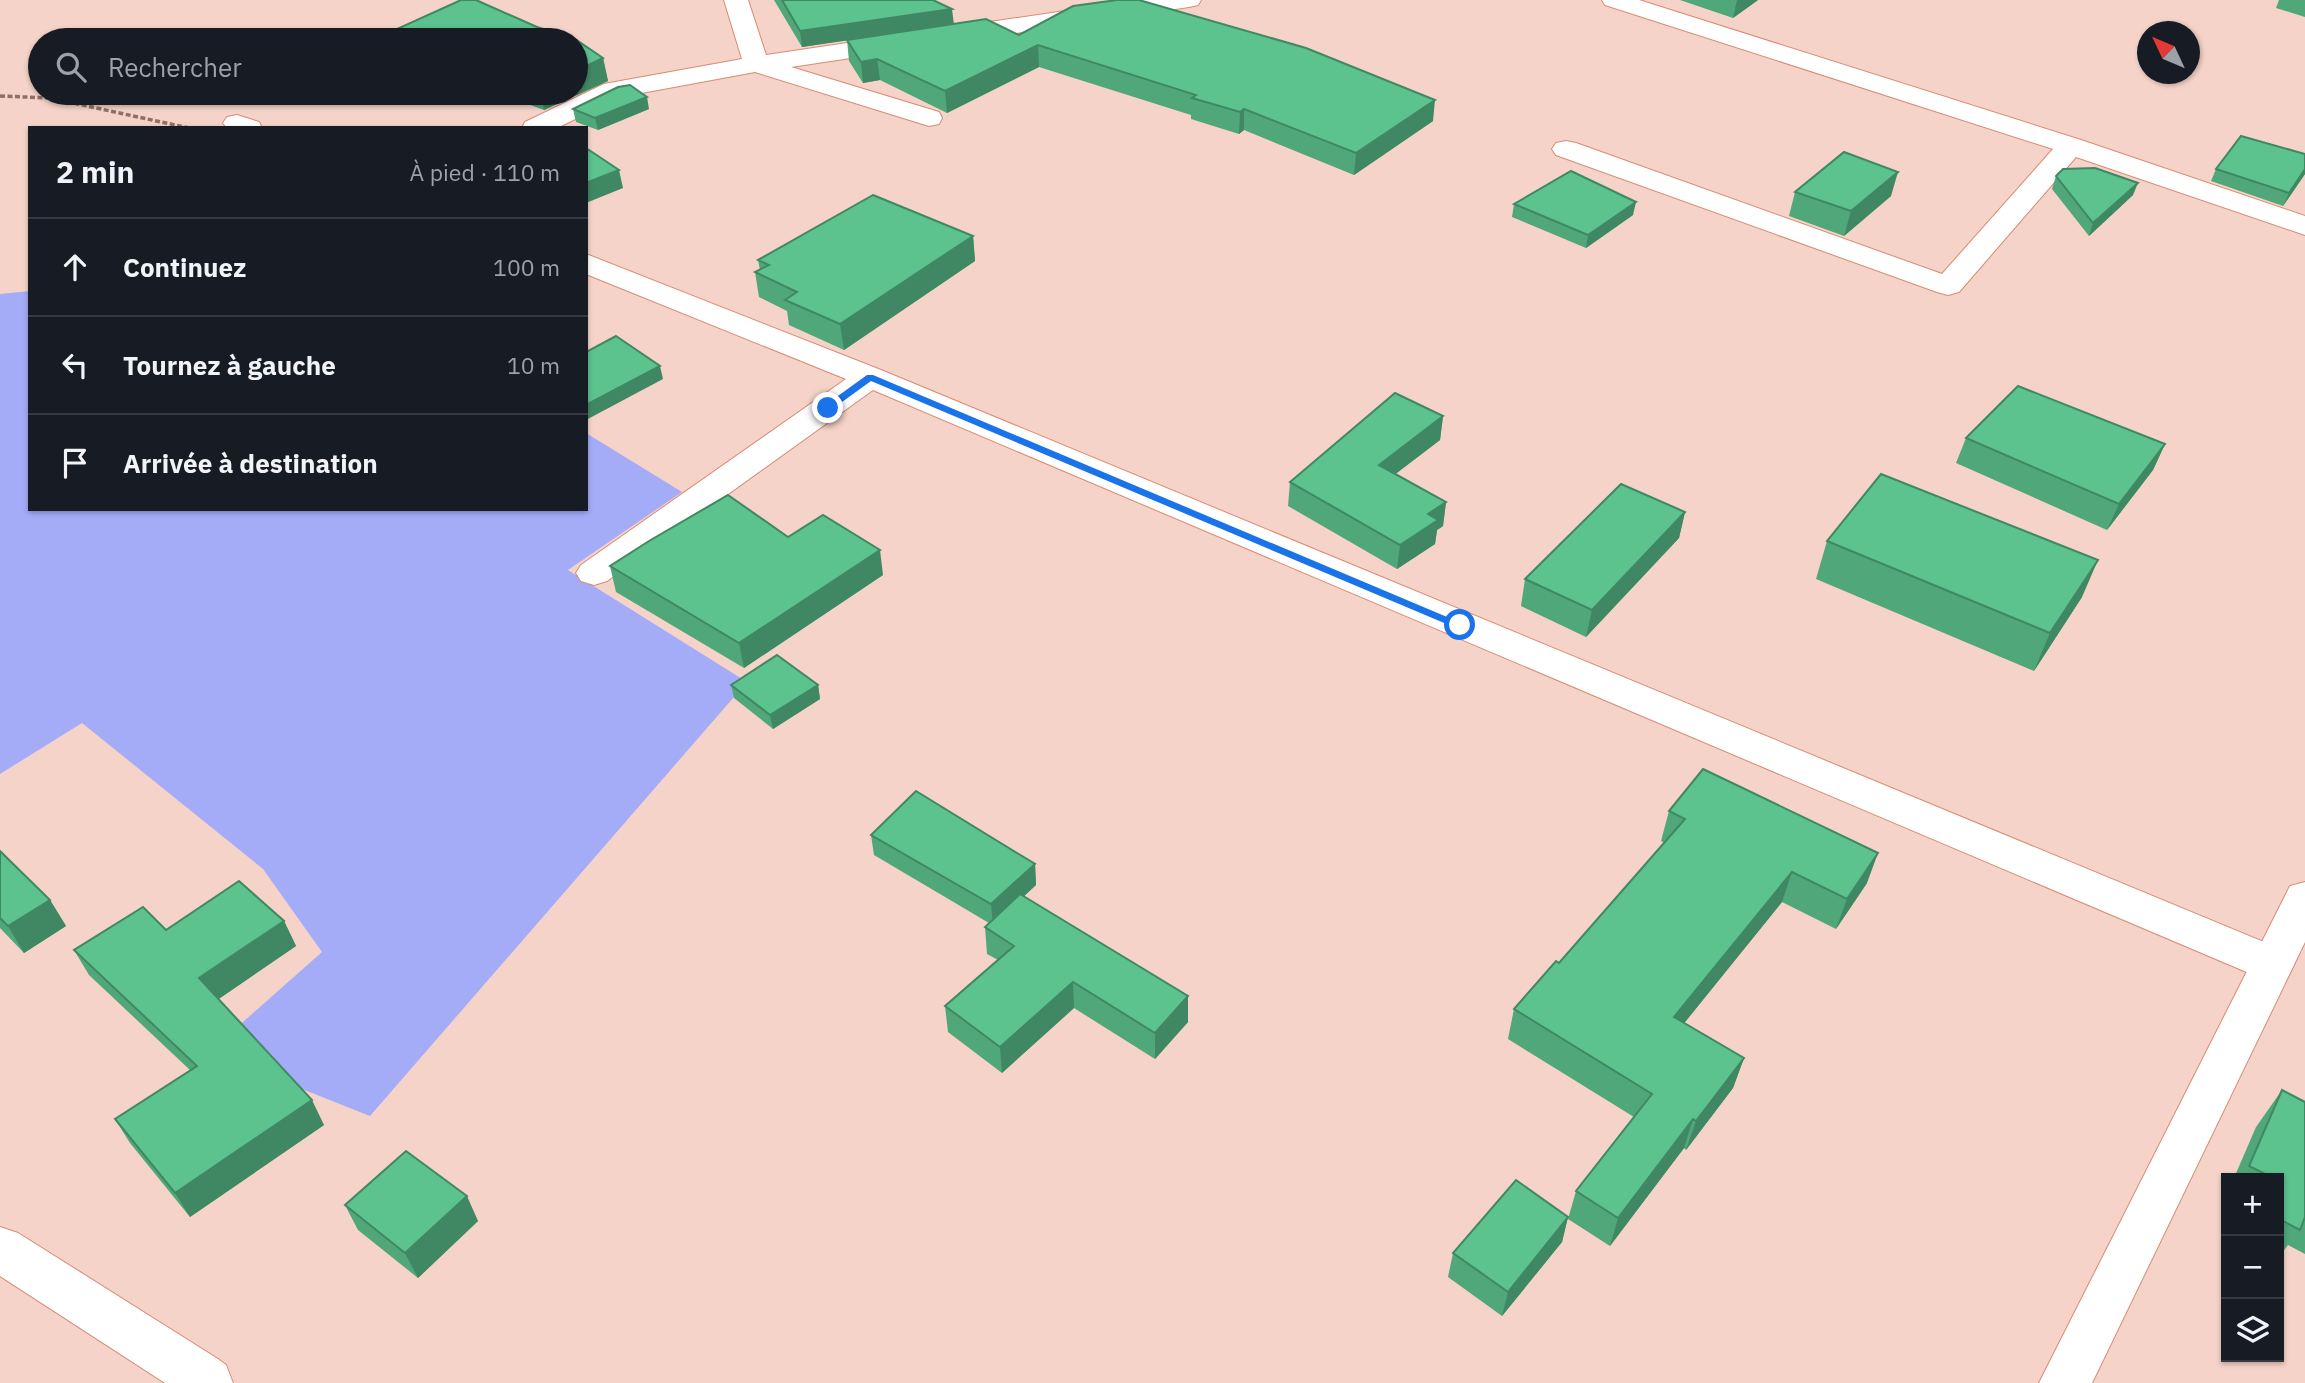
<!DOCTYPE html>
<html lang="fr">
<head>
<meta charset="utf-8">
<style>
  :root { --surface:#171b24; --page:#242831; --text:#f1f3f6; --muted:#9ea1a6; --line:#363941 }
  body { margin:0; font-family:"IBM Plex Sans",sans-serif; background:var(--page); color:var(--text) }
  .controls { position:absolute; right:21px; bottom:21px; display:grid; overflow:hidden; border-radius:0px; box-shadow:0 2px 5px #0004 }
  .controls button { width:63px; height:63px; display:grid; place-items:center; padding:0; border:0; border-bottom:2px solid var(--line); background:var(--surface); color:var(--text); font:35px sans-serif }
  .compass { position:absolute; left:2137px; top:21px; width:63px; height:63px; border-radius:50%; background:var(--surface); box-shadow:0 2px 5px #0004; rotate:314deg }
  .stop { position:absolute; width:21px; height:21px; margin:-16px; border:5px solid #1a73e8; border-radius:50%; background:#fff }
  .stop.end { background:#1a73e8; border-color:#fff; box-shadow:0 2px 7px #0008 }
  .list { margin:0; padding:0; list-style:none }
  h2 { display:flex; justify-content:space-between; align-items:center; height:91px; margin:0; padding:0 28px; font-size:30px }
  h2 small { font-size:23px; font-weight:400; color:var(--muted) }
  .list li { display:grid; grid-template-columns:46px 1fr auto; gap:21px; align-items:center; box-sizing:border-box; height:98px; padding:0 28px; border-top:2px solid var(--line) }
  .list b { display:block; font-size:26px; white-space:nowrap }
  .list em { font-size:23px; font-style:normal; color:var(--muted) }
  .icon { flex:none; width:38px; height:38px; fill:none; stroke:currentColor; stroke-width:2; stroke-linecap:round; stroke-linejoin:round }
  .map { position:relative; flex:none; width:2305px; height:1383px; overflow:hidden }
  .search { position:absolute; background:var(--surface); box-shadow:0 2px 5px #0004; left:28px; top:28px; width:560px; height:77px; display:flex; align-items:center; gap:18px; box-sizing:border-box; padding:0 24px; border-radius:38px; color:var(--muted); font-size:26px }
  .panel { position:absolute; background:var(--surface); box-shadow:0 2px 5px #0004; left:28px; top:126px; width:560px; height:385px; border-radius:0px }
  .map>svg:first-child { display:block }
  .green { fill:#a4acf7 }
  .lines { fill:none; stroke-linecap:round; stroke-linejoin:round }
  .street-casing { stroke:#d88b72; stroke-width:2 }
  .secondary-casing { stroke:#d88b72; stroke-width:2 }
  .path { stroke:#907066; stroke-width:3.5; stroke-dasharray:5 2.5; stroke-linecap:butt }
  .street { fill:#fff; fill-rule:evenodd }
  .secondary { fill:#fff; fill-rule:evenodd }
  .wall { fill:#4fa77a }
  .shaded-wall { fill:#408863 }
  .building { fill:#5cc28e; stroke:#408863; stroke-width:2 }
  .route { fill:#1a73e8 }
</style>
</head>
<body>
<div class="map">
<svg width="2305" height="1383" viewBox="0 0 2305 1383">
  <rect width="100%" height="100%" fill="#f5d3c8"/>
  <!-- green -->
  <path class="green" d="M30 291V509H586V433L682 492 568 570 747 682 370 1116 209 1052 322 952 263 869 82 723 0 774V294Z"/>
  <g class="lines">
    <!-- street casing -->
    <g class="street-casing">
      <g id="street">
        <path d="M724 0H748L766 55 1139 0H1201L1198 5 1189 7 791 67 939 112 942 118 939 124 929 126 755 72 620 97 557 128H522L525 122 604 84 742 59Z"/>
        <path d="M1602 0H1639L2081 140 2305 216V235L2076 157 1959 292 1948 295 1937 292 1556 155 1552 149 1556 143 1566 141 1576 143 1942 274 2053 149 1605 5Z"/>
        <path d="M237 115 259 122 262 128H227L223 123 227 117Z"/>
        <path d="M586 254 881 370 2288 952 2294 964 2288 976 2272 981 2256 976 873 390 607 581 594 585 581 581 576 573 581 565 846 379 586 274Z"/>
        <path d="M0 1227 18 1233 218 1359 226 1365 233 1383H165L0 1276Z"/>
      </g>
    </g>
    <!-- secondary casing -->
    <g class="secondary-casing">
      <path id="secondary" d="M2305 882V942L2092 1383H2039L2284 898 2290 886Z"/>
    </g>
    <!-- path -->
    <path class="path" d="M0 96 50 98 189 128"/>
    <!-- street -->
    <use href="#street" class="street"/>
    <!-- secondary -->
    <use href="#secondary" class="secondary"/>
  </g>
  <!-- wall -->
  <g class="wall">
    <path d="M461 0H476L537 27 575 39 603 58 608 81 544 110 498 93H576V40H391L388 33Z"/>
    <path d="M774 0H933L954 24 1019 35 1433 121 1354 175 1244 130 1239 134 1191 119V115L1039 67 947 113 880 80 863 83 849 61 847 40 802 47Z"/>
    <path d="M1680 0H1758L1733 18Z"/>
    <path d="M2279 0H2305V17L2276 8Z"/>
    <path d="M573 109H649L598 130 576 122Z"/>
    <path d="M2305 154V174L2283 206 2211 181 2216 169Z"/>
    <path d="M2056 176 2133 195 2089 236 2052 189Z"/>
    <path d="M1795 192 1891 196 1844 236 1789 216Z"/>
    <path d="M1514 204 1633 215 1586 248 1512 217Z"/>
    <path d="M973 236 975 261 844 350 789 325 787 311 759 297 755 272 760 270 758 260Z"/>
    <path d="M1443 416 1440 440 1395 474 1446 502 1443 526 1437 530 1435 544 1397 569 1288 506 1290 482Z"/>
    <path d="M1966 438 2165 444 2153 470 2107 530 1956 463Z"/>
    <path d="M1685 512 1679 538 1586 637 1521 606 1525 579Z"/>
    <path d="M788 537 883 575 744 668 616 592 610 566Z"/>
    <path d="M1827 541 2082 597 2034 671 1816 579Z"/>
    <path d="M731 685H818L820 699 773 729 734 698Z"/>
    <path d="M1669 811 1867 883 1836 929 1782 902 1684 1023 1744 1058 1733 1088 1686 1150 1684 1148 1610 1246 1568 1219 1576 1191 1634 1117 1508 1039 1514 1009 1559 963 1665 843 1661 841Z"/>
    <path d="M871 835 1035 864 1036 885 1023 897 1188 1022 1155 1059 1074 1008 1002 1073 948 1032 945 1006 998 960 987 954 985 927 989 923 874 855Z"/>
    <path d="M0 851 50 900 66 926 24 953 0 928Z"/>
    <path d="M284 921 296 946 218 999 324 1125 190 1217 130 1143 115 1119 190 1070 89 975 74 950 166 930Z"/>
    <path d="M2282 1090 2305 1102V1254L2288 1245 2279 1257V1178H2234L2256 1127Z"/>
    <path d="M345 1205 478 1221 418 1278 358 1230Z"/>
    <path d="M1568 1217 1562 1242 1502 1316 1448 1277 1453 1253Z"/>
  </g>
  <!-- shaded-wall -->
  <g class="shaded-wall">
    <path d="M1737 0H1758L1733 18Z"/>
    <path d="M952 9 954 25 802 47 800 31Z"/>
    <path d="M1038 45 1039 67 947 113 945 91Z"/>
    <path d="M603 58 608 81 544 110 540 93H576V71Z"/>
    <path d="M877 59 880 80 863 83 861 62Z"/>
    <path d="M647 97 649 109 598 130 595 118Z"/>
    <path d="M1435 100 1433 121 1354 175 1356 153Z"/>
    <path d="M1244 109V130L1239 134 1240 112Z"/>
    <path d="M2305 169V174L2283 206 2289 193Z"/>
    <path d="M619 170 623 188 586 203V183Z"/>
    <path d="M1898 172 1891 196 1844 236 1851 211Z"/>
    <path d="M2138 183 2133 195 2089 236 2093 223Z"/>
    <path d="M1636 202 1633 215 1586 248 1588 235Z"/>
    <path d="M973 236 975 261 844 350 840 324Z"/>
    <path d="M660 366 663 379 586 420V405Z"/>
    <path d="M1443 416 1440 440 1376 489 1379 465Z"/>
    <path d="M2165 444 2153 470 2107 530 2119 504Z"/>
    <path d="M1446 502 1443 526 1437 530 1435 544 1397 569 1400 545 1428 514Z"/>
    <path d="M1685 512 1679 538 1586 637 1592 610Z"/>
    <path d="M880 550 883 575 744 668 739 643Z"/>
    <path d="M2098 560 2082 597 2034 671 2050 633Z"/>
    <path d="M818 685 820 699 773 729 770 715Z"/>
    <path d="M1878 853 1867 883 1836 929 1847 899Z"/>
    <path d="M1035 864 1036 885 993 925 991 904Z"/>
    <path d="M1792 872 1782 902 1665 1047 1674 1017Z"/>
    <path d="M50 900 66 926 24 953 8 926Z"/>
    <path d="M284 921 296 946 213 1003 199 978Z"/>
    <path d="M1073 982 1074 1008 1002 1073 1000 1047Z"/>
    <path d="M1188 996V1022L1155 1059V1033Z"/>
    <path d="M1744 1058 1733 1088 1686 1150 1696 1121Z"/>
    <path d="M312 1100 324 1125 190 1217 175 1193Z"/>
    <path d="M1693 1119 1684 1148 1610 1246 1618 1218Z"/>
    <path d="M467 1196 478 1221 418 1278 405 1253Z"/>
    <path d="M1568 1217 1562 1242 1502 1316 1508 1292Z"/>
  </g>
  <!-- building -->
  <g class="building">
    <path d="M461 0H476L537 27 575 39 603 58 576 71V40H409L388 33Z"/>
    <path d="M782 0H933L952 9 800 31Z"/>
    <path d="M1117 0H1139L1306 48 1435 100 1356 153 1244 109 1240 112 1192 98 1196 95 1038 45 945 91 877 59 861 62 847 40 986 19 1019 35 1073 6Z"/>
    <path d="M630 85 647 97 595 118 573 109 618 87Z"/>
    <path d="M2241 136 2305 154V169L2289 193 2216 169Z"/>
    <path d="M586 148 619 170 586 183Z"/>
    <path d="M1844 152 1898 172 1851 211 1795 192Z"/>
    <path d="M2095 168 2138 183 2093 223 2056 176 2063 169Z"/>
    <path d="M1571 171 1636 202 1588 235 1514 204Z"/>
    <path d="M873 195 973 236 840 324 785 300 797 292 755 272 769 265 758 260Z"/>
    <path d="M616 336 660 366 586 405V352Z"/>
    <path d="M2018 386 2165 444 2119 504 1966 438Z"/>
    <path d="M1395 393 1443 416 1379 465 1446 502 1428 514 1438 520 1400 545 1290 482Z"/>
    <path d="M1881 474 2098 560 2050 633 1827 541Z"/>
    <path d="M1621 484 1685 512 1592 610 1525 579Z"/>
    <path d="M728 495 788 537 823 515 880 550 739 643 610 566 649 541Z"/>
    <path d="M777 655 818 685 770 715 731 685Z"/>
    <path d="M1703 769 1878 853 1847 899 1792 872 1674 1017 1744 1058 1696 1121 1693 1119 1618 1218 1576 1191 1652 1094 1514 1009 1556 961 1559 963 1685 819 1669 811Z"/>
    <path d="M916 791 1035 864 991 904 871 835Z"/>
    <path d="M0 851 50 900 8 926 0 918Z"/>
    <path d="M239 881 284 921 199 978 312 1100 175 1193 115 1119 197 1066 74 950 143 907 166 930Z"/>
    <path d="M1020 894 1188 996 1155 1033 1073 982 1000 1047 945 1006 1014 946 985 927Z"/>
    <path d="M2282 1090 2305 1102V1217L2300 1230 2279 1219V1178H2273L2249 1166Z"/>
    <path d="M406 1151 467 1196 405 1253 345 1205Z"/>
    <path d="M1516 1180 1568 1217 1508 1292 1453 1253Z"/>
  </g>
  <!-- route -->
  <path class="route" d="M867 375H873L1466 625 1456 628 871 381 831 410H824V406Z"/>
</svg>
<div class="controls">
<button>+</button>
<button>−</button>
<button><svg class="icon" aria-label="layers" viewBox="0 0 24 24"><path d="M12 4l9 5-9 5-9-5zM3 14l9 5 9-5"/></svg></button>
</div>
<svg class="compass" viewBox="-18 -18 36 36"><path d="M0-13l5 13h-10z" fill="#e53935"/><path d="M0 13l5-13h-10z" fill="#9ea1a6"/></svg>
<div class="stop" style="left:1460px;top:625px"></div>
<div class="stop end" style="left:828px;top:408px"></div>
<div class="search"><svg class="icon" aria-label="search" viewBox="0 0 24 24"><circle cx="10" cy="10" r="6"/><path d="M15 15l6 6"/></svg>Rechercher</div>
<section class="panel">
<h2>2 min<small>À pied · 110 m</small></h2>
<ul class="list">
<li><svg class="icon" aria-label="ahead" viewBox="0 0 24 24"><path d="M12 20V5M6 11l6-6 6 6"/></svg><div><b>Continuez</b></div><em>100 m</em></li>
<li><svg class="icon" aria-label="left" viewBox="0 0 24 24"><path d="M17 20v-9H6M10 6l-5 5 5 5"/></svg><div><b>Tournez à gauche</b></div><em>10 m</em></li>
<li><svg class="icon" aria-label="arrive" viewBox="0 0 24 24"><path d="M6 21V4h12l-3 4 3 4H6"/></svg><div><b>Arrivée à destination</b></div></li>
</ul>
</section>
</div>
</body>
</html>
